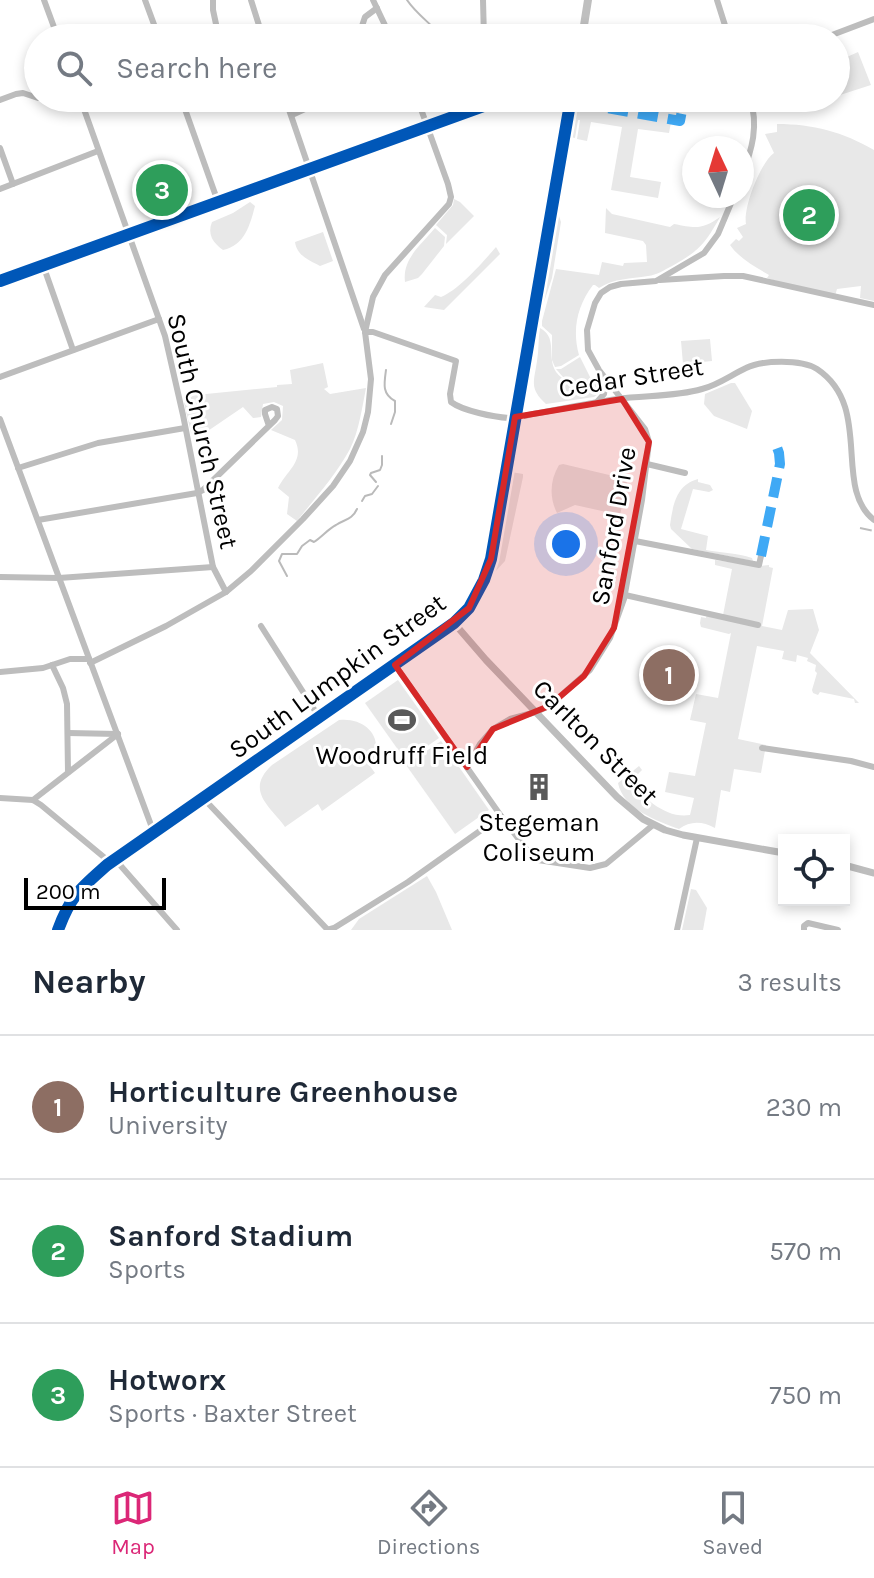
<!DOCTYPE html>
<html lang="en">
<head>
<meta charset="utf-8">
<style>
  :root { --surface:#fff; --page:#f6f6f7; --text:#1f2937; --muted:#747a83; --line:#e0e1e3; --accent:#db2777 }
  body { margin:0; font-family:Karla,sans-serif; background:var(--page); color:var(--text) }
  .controls { position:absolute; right:24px; bottom:24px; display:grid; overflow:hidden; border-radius:0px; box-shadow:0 4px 12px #0003 }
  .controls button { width:72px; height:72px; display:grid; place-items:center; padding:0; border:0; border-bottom:2px solid var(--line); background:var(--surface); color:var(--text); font:40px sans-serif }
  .compass { position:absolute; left:682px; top:136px; width:72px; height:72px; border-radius:50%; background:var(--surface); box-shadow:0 4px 12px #0003; rotate:356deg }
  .scale { position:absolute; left:24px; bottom:20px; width:142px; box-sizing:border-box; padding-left:8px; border:4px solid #000; border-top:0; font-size:22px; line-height:28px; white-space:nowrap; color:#000; -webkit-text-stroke:6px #fff; paint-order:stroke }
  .you { position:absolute; left:566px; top:544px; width:28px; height:28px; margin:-20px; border:6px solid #fff; border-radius:50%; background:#1a73e8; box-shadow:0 0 0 12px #1a73e833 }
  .badge { display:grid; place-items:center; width:52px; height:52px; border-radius:50%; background:var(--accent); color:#fff; font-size:26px; font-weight:700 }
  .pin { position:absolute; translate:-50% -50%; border:4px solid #fff; box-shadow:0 2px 8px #0006 }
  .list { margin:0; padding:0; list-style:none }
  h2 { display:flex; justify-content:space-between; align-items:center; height:104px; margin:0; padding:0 32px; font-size:34px }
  h2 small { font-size:26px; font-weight:400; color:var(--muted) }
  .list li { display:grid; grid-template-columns:52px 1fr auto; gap:24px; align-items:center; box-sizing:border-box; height:144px; padding:0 32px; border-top:2px solid var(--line) }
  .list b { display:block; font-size:30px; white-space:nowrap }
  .list p { margin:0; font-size:26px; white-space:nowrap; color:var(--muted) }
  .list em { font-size:26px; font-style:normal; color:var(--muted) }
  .icon { flex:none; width:44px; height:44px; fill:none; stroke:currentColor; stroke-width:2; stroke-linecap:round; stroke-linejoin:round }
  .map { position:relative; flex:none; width:874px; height:930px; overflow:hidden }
  .search { position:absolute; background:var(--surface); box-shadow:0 4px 12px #0003; left:24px; right:24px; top:24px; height:88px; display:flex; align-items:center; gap:20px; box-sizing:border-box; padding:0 28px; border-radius:44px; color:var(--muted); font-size:30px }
  .sheet { height:536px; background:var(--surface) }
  nav { display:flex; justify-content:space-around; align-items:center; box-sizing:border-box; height:112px; border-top:2px solid var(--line); background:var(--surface); font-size:22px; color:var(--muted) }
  nav a { display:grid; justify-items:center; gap:4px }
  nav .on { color:var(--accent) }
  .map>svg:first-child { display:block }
  .green { fill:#e8e8e8 }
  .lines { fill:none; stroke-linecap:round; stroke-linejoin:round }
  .stream { stroke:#bababa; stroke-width:2 }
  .minor { stroke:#bdbdbd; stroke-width:6 }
  .tertiary { stroke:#bdbdbd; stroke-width:7 }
  .secondary { stroke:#bfbfbf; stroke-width:8 }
  .rail { stroke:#bdbdbd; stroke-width:2; stroke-dasharray:12 4 2 4; stroke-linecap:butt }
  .quiet { stroke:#3fa9f5; stroke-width:10; stroke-dasharray:20 10; stroke-linecap:butt }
  .cycleway-casing { stroke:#fff; stroke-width:17 }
  .cycleway { stroke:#0057b8; stroke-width:12 }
  .marked { fill:#d62828; fill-opacity:0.2; stroke:#d62828; stroke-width:6; stroke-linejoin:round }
  .labels { text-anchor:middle; stroke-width:6; stroke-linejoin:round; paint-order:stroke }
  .street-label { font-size:26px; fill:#000; stroke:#fff }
  .poi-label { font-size:26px; fill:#000; stroke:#fff }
</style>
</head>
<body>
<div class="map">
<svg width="874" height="930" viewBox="0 0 874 930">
  <rect width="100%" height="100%" fill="#fff"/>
  <!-- green -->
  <g class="green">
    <path d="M858 52 871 85 840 95 836 92V62Z"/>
    <path d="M576 98H641L680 106 679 115 672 117 669 133 638 129 630 177 661 182 658 198 611 190 622 127 591 122 587 141 577 139 580 120H578L575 138 570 137Z"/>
    <path d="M777 124C813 124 843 132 874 150V301L860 298 861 286 837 289 835 296 773 280 767 278 769 275C755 267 738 257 730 245L736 239 739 241 743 237 737 228 746 224C743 208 760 163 774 153L765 134 777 132Z"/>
    <path d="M454 199 460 202 474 216 446 244 447 235 436 225 453 205Z"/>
    <path d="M558 200V213L561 222 552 278 537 323Z"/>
    <path d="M250 202 255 206C250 225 245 245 223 250 213 243 207 234 212 222L233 213Z"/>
    <path d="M606 208 612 214 670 227 674 224C695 228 702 230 720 217 705 244 699 251 672 266 664 270 657 275 648 276 630 279 615 278 599 288L595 285H593C577 306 572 330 579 355L561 366 555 367 552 360V335L542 326V321L556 269 599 275 602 262 623 266 624 263 647 262 646 245 643 241 605 233Z"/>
    <path d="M435 228 445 237 444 246 422 274 418 278 405 282C402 259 421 245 435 228Z"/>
    <path d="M323 232 333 261 320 266C309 260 297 256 295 242Z"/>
    <path d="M496 247 500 254 444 310 424 307 435 295 441 297C459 290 483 262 496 247Z"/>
    <path d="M540 328C561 339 542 363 562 378 571 386 587 389 598 394L594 397 546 404C529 388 534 382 537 361 539 350 538 339 540 328Z"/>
    <path d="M710 339 712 361 683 364 681 341Z"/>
    <path d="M580 357 591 379 597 376C600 381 603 387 599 393L563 377 556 369H561Z"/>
    <path d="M323 363 328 387 324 389 330 394 366 388C362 408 359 431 350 449 336 475 315 498 297 521L287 514 289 497 278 488C287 470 305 461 295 440L271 430 282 420 283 406 274 402 263 404 261 417 253 418 243 407 199 437 191 433 184 403 186 396 277 387V385L292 384 290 370Z"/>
    <path d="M731 383H735L752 411 747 429 714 416 704 404 705 394Z"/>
    <path d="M563 464 626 479 627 484 620 515 575 505 557 513C549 497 550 480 559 465Z"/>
    <path d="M511 472 523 474V477L505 561 494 573H492Z"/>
    <path d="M698 479V482L710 485 713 490 709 492 693 489 681 529 708 536 706 550C722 553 737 553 752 558L753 561 692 549 671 529 670 525C673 505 676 485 698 479Z"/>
    <path d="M715 560 760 566 769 565V567L773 568 762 626 782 630 788 610 813 609 819 630 810 653 859 703H855L854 699 820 692 818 695 813 693 812 690 817 673 815 671 816 665 807 661 808 658 797 655 796 662 782 659 784 651 757 646 738 739 766 745 761 773 734 769 730 792 721 790 715 828C702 821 690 821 679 829 657 821 623 809 618 783L639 766 642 770 638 774 635 773 628 780C644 798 666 819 690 815L694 798 665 792 669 772 695 776 706 723 690 720 696 694 718 698 731 633 729 634 701 627 700 623 701 617 706 618 707 612 723 615 732 569 715 565Z"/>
    <path d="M398 680 439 738 406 761 365 703Z"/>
    <path d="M339 720C367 717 387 740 370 766L375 773 322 811 318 804 285 827C271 807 244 791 272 765Z"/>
    <path d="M441 741 489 810 455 834 406 765Z"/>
    <path d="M427 876 436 892 452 930H351L359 919Z"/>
    <path d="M691 889 696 890 707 908 703 930H682Z"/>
  </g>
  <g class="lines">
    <!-- stream -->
    <g class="stream">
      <path d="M407 0C417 15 432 24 443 38"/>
      <path d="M386 370C384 384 382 394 395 401V412L391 424"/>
      <path d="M376 482 370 475 371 473 380 470 382 465V456"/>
      <path d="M362 501 365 496 372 494 378 486"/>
      <path d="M287 576 279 561 282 554H297L302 546 310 540 314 542C322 537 328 529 336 525 345 519 352 520 357 509"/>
    </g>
    <!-- minor -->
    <g class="minor">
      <path d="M44 0 58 38"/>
      <path d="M145 0 159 38"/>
      <path d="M213 0V10L219 38"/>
      <path d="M251 0 263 38"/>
      <path d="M373 0 391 38"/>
      <path d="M483 0 484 38"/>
      <path d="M717 0 729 38"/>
      <path d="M309 38 312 32C322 23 330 30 339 38"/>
      <path d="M358 38 365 17 377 8"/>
      <path d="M824 38 874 19"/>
      <path d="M80 98 165 336 183 415 213 567 226 592"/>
      <path d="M181 98 218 202"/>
      <path d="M239 98C246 105 257 106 263 98"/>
      <path d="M285 98 364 329"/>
      <path d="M0 100 16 94 23 93 38 98"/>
      <path d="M292 115 305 109 308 98"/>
      <path d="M0 148 13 184"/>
      <path d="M742 176C752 149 759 126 750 98"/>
      <path d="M0 189 98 151"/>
      <path d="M43 265 73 350"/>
      <path d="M660 280 724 276H743L874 305"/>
      <path d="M365 332H373L456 361 450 394 451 402C463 411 494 417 509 418 519 418 530 414 539 413 565 408 591 403 617 399 645 395 675 397 702 389 718 385 731 375 746 368 762 360 801 359 817 369 874 407 832 487 874 520"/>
      <path d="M0 377 159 319"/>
      <path d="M596 403 604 394 606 379"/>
      <path d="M0 419 154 833"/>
      <path d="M647 464 685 473"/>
      <path d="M18 468 98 443 185 428"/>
      <path d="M38 520 197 493 203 490 275 420 278 416 277 409 272 407 265 410V414L269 426"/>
      <path d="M635 541 759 565 761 556"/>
      <path d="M0 577 59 578 213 567"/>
      <path d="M625 595 758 625"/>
      <path d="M261 626 319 717"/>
      <path d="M90 663 166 626 226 592 251 571 303 519 333 486 350 461 363 432 368 412 371 379 365 332 373 297 385 275 449 204 451 197 448 184 417 98"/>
      <path d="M52 665 63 688 67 704 68 772"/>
      <path d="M395 665 501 816 530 854 538 860 590 868 606 864 653 825"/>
      <path d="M0 672 43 668 70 659H89"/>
      <path d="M68 733 118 734"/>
      <path d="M762 748 851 761 874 767"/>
      <path d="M467 767 480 744 493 729 510 719 536 712 549 706 590 670 610 638 624 599 642 500 649 442 645 429 599 370 588 350 587 330 595 303 601 293 610 287 621 284 656 281 704 253 718 234 734 196"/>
      <path d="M0 798 33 800 41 805 105 858 120 865 177 930"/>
      <path d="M204 799 328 930"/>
      <path d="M33 800 118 734"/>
      <path d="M327 930 334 928 408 882 501 816"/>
      <path d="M677 930 697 838"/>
      <path d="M804 930V926L808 923 838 930"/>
    </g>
    <!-- tertiary -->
    <g class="tertiary">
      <path d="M454 623 486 660 571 749 617 797 643 819 665 830 683 835 784 853"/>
      <path d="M844 865 874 873"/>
    </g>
    <!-- secondary -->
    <g class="secondary">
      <path d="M582 38 588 0"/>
      <path d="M0 281 500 100 519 99 570 107"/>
      <path d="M58 930C71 895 80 889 107 865L454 623 469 608 484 580 491 559 571 98"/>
    </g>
    <!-- rail -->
    <path class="rail" d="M860 528 874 531"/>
    <!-- quiet -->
    <g class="quiet">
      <path d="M579 103 680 121 683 105"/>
      <path d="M761 556 780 464 779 453 774 439"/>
    </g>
    <!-- cycleway casing -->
    <g class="cycleway-casing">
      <g id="cycleway">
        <path d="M0 281 500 100 519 99 570 107"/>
        <path d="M58 930C71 895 80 889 107 865L454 623 469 608 484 580 491 559 571 98"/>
      </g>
    </g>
    <!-- cycleway -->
    <use href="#cycleway" class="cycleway"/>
  </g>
  <!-- marked area -->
  <path class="marked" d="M622 399 649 442 614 628 584 676 549 706 493 729 467 767 395 665 469 608 491 559 515 417Z"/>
  <!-- icons -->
  <defs>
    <g id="stadium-bare" transform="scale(2.16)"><path d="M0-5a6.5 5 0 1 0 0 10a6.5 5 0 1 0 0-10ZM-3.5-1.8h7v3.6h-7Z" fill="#595959" stroke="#fff" stroke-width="2.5" paint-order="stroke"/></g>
    <g id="building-bare" transform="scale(2.16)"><path d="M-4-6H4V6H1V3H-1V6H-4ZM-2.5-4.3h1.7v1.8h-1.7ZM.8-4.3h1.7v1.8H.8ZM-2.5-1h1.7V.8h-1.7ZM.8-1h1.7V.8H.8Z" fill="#595959" stroke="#fff" stroke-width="2.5" paint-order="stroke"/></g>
  </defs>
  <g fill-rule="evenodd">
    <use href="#stadium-bare" x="402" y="720"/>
    <use href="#building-bare" x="539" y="787"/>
  </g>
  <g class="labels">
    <!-- street labels -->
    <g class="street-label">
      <text transform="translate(631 377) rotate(-9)" y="9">Cedar Street</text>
      <text transform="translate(203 431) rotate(77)" y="9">South Church Street</text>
      <text transform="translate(613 526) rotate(-80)" y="9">Sanford Drive</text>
      <text transform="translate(337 676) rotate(-36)" y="9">South Lumpkin Street</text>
      <text transform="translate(596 742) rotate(45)" y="9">Carlton Street</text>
    </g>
    <!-- poi labels -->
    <g class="poi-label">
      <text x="402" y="764">Woodruff Field</text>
      <text x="539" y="831">Stegeman<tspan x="539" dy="30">Coliseum</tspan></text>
    </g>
  </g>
</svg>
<div class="controls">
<button><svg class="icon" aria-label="locate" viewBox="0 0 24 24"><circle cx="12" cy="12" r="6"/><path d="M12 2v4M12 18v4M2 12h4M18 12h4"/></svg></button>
</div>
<svg class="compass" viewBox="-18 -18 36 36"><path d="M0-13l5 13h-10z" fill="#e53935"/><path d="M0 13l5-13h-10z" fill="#747a83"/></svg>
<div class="scale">200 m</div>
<div class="you"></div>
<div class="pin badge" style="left:669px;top:675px;background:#8d6e63">1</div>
<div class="pin badge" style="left:809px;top:215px;background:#2e9e5b">2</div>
<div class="pin badge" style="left:162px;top:190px;background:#2e9e5b">3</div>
<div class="search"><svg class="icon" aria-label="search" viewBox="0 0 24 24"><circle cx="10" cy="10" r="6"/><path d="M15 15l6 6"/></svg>Search here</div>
</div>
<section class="sheet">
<h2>Nearby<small>3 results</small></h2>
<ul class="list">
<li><span class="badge" style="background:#8d6e63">1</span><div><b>Horticulture Greenhouse</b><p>University</p></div><em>230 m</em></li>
<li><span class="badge" style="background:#2e9e5b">2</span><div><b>Sanford Stadium</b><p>Sports</p></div><em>570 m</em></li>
<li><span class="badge" style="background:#2e9e5b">3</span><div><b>Hotworx</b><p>Sports · Baxter Street</p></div><em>750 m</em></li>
</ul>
</section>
<nav>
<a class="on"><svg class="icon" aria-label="map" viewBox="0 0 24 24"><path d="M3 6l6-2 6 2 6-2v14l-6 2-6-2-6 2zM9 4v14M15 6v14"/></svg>Map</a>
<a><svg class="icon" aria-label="directions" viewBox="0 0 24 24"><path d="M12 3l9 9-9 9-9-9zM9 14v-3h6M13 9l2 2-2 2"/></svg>Directions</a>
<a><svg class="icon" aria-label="saved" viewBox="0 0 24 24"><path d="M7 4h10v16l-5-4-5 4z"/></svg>Saved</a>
</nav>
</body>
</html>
